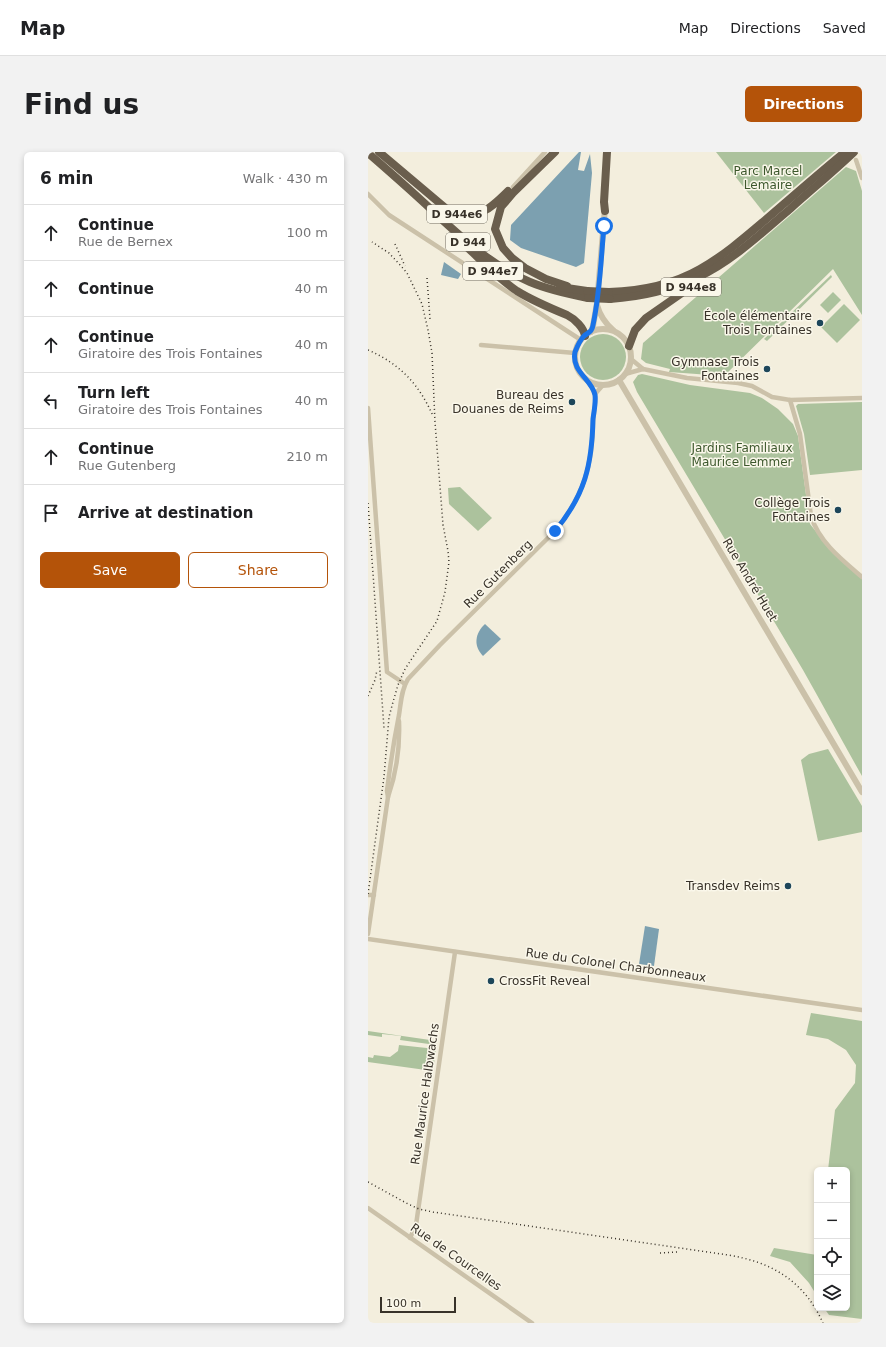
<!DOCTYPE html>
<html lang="en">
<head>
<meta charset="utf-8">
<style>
  :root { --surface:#fff; --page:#f2f2f2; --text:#202124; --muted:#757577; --line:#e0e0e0; --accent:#b45309 }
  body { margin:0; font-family:"DejaVu Sans",sans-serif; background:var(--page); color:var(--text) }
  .controls { position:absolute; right:12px; bottom:12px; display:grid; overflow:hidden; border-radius:6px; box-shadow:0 2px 6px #0003 }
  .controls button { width:36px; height:36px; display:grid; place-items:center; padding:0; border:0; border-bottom:1px solid var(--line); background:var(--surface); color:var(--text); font:20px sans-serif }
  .scale { position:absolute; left:12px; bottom:10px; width:76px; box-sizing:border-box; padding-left:4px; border:2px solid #383229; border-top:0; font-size:11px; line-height:14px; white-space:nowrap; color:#383229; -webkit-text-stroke:3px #faf7ea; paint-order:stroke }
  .stop { position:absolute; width:12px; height:12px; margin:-9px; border:3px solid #1a73e8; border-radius:50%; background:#fff }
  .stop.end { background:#1a73e8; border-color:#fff; box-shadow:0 1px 4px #0008 }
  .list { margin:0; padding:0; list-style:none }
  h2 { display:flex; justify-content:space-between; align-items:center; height:52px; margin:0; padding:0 16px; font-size:17px }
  h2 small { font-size:13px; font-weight:400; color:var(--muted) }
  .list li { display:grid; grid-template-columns:26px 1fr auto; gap:12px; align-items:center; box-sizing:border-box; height:56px; padding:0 16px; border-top:1px solid var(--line) }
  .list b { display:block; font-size:15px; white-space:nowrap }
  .list p { margin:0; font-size:13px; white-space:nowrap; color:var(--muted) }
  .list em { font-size:13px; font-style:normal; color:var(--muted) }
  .actions { display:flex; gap:8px; padding:12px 16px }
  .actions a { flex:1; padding:9px 0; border:1px solid var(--accent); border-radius:6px; text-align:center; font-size:14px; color:var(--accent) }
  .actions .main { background:var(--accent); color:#fff }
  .icon { flex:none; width:22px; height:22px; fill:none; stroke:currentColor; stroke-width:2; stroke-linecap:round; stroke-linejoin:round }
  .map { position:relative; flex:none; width:494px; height:1171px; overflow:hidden; border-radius:6px }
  header { display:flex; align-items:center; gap:24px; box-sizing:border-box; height:56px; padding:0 20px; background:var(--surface); border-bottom:1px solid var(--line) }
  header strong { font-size:19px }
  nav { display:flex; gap:22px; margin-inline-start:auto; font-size:14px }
  .intro { display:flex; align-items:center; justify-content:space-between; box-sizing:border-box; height:96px; padding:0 24px }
  h1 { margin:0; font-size:28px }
  .button { padding:10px 18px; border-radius:6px; background:var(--accent); color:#fff; font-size:14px; font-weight:700 }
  main { display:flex; gap:24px; padding:0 24px }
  aside { flex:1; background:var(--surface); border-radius:6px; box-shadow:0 2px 6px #0003 }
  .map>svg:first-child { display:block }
  .green { fill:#acc29d }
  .water { fill:#7ca0b0 }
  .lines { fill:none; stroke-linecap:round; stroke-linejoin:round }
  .minor { stroke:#cbc1a9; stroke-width:4.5 }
  .tertiary { stroke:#cbc1a9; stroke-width:6 }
  .trunk { stroke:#6a5e4d; stroke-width:8 }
  .rail { stroke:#383229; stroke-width:1.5; stroke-dasharray:1 3; stroke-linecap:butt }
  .trunk-bridge { stroke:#6a5e4d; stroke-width:8 }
  .route { stroke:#1a73e8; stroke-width:5 }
  .poi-dot { fill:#1d465a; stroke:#faf7ea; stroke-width:1.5 }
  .labels { text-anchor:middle; stroke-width:3; stroke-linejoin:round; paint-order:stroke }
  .shield { fill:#faf7ea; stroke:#726d63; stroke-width:1 }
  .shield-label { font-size:11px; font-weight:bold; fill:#383229 }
  .park-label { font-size:12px; fill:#3c572c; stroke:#faf7ea }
  .poi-label { font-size:12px; fill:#383229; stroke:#faf7ea; text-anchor:end }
  .street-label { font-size:12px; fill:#383229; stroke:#faf7ea }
</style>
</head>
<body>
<header>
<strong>Map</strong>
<nav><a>Map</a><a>Directions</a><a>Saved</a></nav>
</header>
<div class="intro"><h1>Find us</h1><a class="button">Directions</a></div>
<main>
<aside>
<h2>6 min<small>Walk · 430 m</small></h2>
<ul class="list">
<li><svg class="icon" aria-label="ahead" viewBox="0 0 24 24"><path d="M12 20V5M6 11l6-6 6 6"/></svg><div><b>Continue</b><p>Rue de Bernex</p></div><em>100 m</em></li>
<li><svg class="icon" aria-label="ahead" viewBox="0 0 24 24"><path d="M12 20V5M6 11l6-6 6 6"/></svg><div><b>Continue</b></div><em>40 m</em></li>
<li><svg class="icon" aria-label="ahead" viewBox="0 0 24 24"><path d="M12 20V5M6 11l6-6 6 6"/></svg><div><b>Continue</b><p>Giratoire des Trois Fontaines</p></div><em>40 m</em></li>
<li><svg class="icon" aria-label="left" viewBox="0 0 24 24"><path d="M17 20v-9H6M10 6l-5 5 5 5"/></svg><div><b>Turn left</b><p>Giratoire des Trois Fontaines</p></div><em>40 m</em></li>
<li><svg class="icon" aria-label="ahead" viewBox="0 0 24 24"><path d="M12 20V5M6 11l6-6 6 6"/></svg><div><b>Continue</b><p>Rue Gutenberg</p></div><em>210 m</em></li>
<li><svg class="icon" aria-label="arrive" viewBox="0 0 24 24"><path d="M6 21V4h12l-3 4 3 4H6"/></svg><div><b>Arrive at destination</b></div></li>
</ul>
<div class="actions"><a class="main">Save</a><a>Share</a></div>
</aside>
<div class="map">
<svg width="494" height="1171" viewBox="0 0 494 1171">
  <rect width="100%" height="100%" fill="#f3eedd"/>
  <!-- green -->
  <g class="green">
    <path d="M348 0H468L396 61Z"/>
    <path d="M478 15 488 19 494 39V163L465 117 356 224 301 220 302 217 278 211 273 207 275 191Z"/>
    <path d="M463 123 464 125 399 189 396 187Z"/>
    <path d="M465 140 473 148 460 161 452 153Z"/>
    <path d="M476 152 492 168 469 191 453 175Z"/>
    <circle cx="235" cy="205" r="23"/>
    <path d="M274 222 322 233 382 241 394 246 410 257 425 272 430 284 442 372 465 401 494 427V624C474 589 455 553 435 518L269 240 265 230 270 223Z"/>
    <path d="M494 250V318L442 323 436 282 428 254 430 252Z"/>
    <path d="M92 335 124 366 110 379 81 352 80 336Z"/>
    <path d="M460 597 494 654V680L450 689 433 608 441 602Z"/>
    <path d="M443 861 494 869V1167L461 1163 456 1156H479V1018H460L467 958 487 931 488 913 478 898 460 887 438 883Z"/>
    <path d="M0 879 69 889 68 893 32 888 33 884 14 882V885L0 883Z"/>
    <path d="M31 893 68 897 65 919 0 910V905L5 906 6 903 22 905 30 899Z"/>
    <path d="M406 1096 449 1103V1144L441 1131 422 1110 402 1104Z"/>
  </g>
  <!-- water -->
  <g class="water">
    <path d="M211 0H213L210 18 216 19 222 2 224 21 216 111 208 115 153 96 142 88 143 73Z"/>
    <path d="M76 110 93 122 90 127 73 123Z"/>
    <path d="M117 472 133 487 115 504C105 494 107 481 117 472Z"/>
    <path d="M277 774 291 777 286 814 271 812Z"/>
  </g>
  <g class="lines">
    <!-- minor -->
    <g class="minor">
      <path d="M488 8 494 26"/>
      <path d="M145 35 177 0"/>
      <path d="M0 42 21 63 213 188"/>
      <path d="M113 193 207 201"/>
      <path d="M263 207 275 217"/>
      <path d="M257 222 275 217 319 226 370 231 384 234 404 245 422 248 494 246"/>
      <path d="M227 242 235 233"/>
      <path d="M422 248 432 282 443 364C451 390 474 408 494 425"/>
      <path d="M0 256 19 520 37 532"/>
      <path d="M20 645 19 639C22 614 26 588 31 563 33 551 33 538 40 527L72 493 187 379C215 345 225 313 225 269 226 261 228 250 227 242 225 237 222 232 219 228"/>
      <path d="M0 743H6"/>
      <path d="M0 782 20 645C28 622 32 594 31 569"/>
      <path d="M0 787 494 858"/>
      <path d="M0 1056 164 1171"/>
      <path d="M42 1086 48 1073 87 800"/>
    </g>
    <!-- tertiary -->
    <g class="tertiary">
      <path d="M229 153C232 164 237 171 245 178"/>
      <circle cx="235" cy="205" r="28"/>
      <path d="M223 180 225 174 229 151 237 56"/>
      <path d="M251 228 494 640"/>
    </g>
    <!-- trunk -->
    <g class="trunk">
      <path d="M11 0 81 59C110 68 120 59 140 39"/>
      <path d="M187 0 145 41 133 55 127 77 135 96 144 106 157 116 178 127 199 134"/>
      <path d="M0 1C23 21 46 41 68 62 96 88 126 115 162 130 181 138 200 142 220 146"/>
      <path d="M237 59 236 50 239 0"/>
      <path d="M100 96C116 111 131 127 149 139 165 149 182 156 199 163 207 167 216 176 217 184"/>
      <path d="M192 135 219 139"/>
      <path d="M241 140C273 139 304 133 332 117 355 104 376 86 396 69 423 46 450 22 477 0"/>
      <path d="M242 147C273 145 301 139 330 125 363 110 395 80 422 57 443 38 465 20 486 0"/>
      <path d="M261 194 267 178 278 166 334 127"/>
    </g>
    <!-- rail -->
    <g class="rail">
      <path d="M27 92 37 114"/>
      <path d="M59 126 62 167"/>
      <path d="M0 198C32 212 51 232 65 264"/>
      <path d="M0 351 16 576"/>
      <path d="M0 544 7 528 9 518"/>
      <path d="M0 742 16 625 21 565 25 550 30 533 37 517 69 469 77 440 81 410 80 399 75 373 67 270 64 201 60 178 54 152 39 121 33 114 21 101 4 90"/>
      <path d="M0 1030 40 1052 51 1057 65 1060 360 1103C404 1110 436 1129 455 1171"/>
      <path d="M292 1101 310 1100"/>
    </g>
    <!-- trunk-bridge -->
    <g class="trunk-bridge">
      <path d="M219 139 241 140"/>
      <path d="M220 146 242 147"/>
    </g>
  </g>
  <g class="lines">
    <!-- route -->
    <path class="route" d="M187 379C217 343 224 313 225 267 226 259 228 250 227 243 224 227 203 220 207 200 209 195 212 188 216 184 221 180 224 180 225 173 232 141 233 106 236 74"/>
  </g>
  <!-- markers -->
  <g class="poi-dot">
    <circle cx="452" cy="171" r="4"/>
    <circle cx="399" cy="217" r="4"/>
    <circle cx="204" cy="250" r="4"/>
    <circle cx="470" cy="358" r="4"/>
    <circle cx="420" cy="734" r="4"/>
    <circle cx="123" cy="829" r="4"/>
  </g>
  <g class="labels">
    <!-- shield labels -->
    <g class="shield">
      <rect x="59" y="53" width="60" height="18" rx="3"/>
      <rect x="78" y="81" width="44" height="18" rx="3"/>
      <rect x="95" y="110" width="60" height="18" rx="3"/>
      <rect x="293" y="126" width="60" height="18" rx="3"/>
    </g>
    <g class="shield-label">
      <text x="89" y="66">D 944e6</text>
      <text x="100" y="94">D 944</text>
      <text x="125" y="123">D 944e7</text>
      <text x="323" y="139">D 944e8</text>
    </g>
    <!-- park labels -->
    <g class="park-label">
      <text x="400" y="23">Parc Marcel<tspan x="400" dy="14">Lemaire</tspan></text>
      <text x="374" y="300">Jardins Familiaux<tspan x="374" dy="14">Maurice Lemmer</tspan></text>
    </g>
    <!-- poi labels -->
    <g class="poi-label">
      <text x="444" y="168">École élémentaire<tspan x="444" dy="14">Trois Fontaines</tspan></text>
      <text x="391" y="214">Gymnase Trois<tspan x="391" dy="14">Fontaines</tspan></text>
      <text x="196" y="247">Bureau des<tspan x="196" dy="14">Douanes de Reims</tspan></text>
      <text x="462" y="355">Collège Trois<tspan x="462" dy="14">Fontaines</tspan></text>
      <text x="412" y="738">Transdev Reims</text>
      <text x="131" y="833" text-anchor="start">CrossFit Reveal</text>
    </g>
    <!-- street labels -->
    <g class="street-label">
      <text transform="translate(130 422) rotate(-45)" y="4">Rue Gutenberg</text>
      <text transform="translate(382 428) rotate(59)" y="4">Rue André Huet</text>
      <text transform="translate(248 813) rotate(8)" y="4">Rue du Colonel Charbonneaux</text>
      <text transform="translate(57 942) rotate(-82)" y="4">Rue Maurice Halbwachs</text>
      <text transform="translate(88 1105) rotate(35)" y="4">Rue de Courcelles</text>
    </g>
  </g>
</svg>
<div class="controls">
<button>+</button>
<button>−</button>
<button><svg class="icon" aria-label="locate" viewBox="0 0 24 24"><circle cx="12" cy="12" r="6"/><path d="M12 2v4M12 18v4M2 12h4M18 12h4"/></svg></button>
<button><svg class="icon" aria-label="layers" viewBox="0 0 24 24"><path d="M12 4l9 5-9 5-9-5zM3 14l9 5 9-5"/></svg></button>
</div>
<div class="scale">100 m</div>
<div class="stop" style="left:236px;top:74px"></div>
<div class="stop end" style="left:187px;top:379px"></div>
</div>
</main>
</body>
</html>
